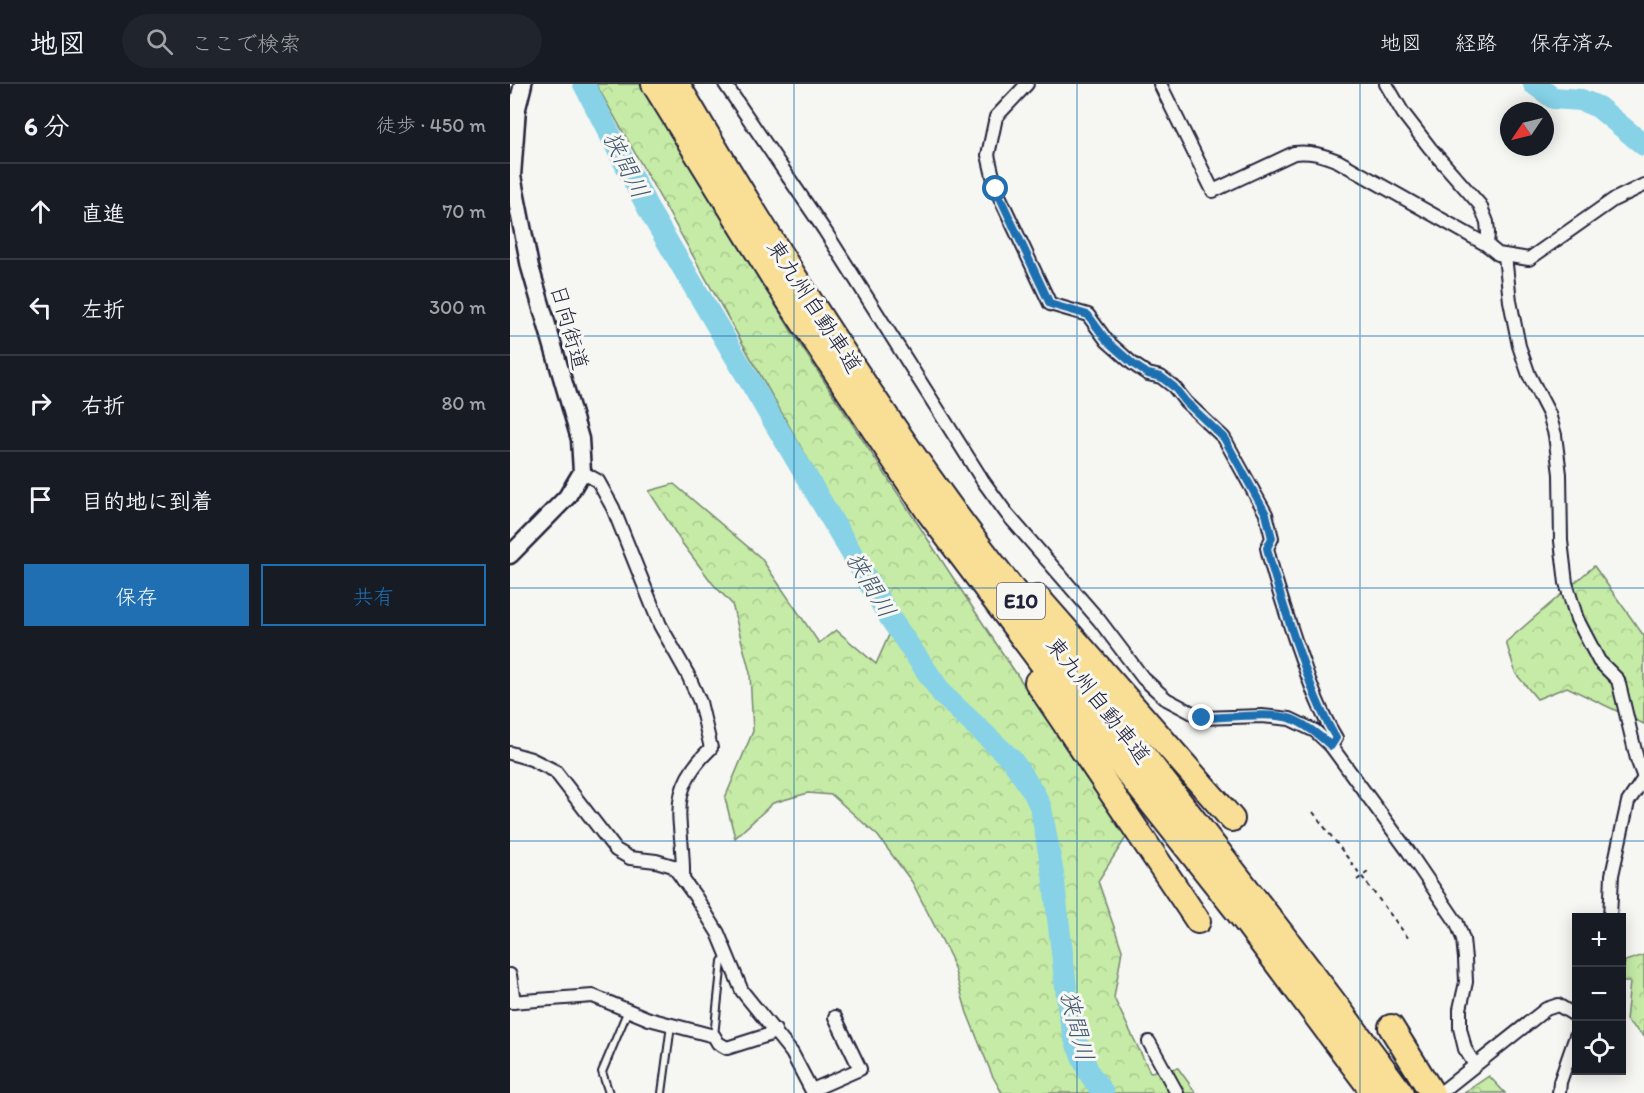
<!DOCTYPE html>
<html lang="ja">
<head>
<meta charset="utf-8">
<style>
  :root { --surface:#171b24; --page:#20242c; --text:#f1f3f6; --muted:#9ea1a6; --line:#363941; --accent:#1f6fb2 }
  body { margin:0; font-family:Itim,"Klee One",sans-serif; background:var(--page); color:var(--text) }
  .controls { position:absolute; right:18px; bottom:18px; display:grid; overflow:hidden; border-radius:0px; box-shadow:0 3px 15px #0003 }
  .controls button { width:54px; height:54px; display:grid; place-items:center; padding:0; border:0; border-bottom:2px solid var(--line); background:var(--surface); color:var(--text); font:30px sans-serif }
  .compass { position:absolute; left:990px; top:18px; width:54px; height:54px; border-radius:50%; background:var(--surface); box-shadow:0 3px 15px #0003; rotate:235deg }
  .stop { position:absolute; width:18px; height:18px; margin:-14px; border:4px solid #1f6fb2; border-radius:50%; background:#fff }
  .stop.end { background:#1f6fb2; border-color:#fff; box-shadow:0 2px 6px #0008 }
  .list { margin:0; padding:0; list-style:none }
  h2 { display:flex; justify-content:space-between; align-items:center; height:78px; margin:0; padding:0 24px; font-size:26px }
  h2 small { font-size:20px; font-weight:400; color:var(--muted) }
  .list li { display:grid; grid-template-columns:39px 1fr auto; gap:18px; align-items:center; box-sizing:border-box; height:96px; padding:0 24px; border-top:2px solid var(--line) }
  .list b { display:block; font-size:22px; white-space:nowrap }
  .list em { font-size:20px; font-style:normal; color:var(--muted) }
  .actions { display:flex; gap:12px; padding:18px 24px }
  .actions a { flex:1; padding:14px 0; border:2px solid var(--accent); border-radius:0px; text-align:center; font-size:21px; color:var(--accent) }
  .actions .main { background:var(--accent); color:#fff }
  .icon { flex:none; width:33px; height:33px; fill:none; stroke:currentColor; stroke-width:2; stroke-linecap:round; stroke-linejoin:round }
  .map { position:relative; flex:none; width:1134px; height:1009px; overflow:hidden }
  header { display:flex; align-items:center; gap:36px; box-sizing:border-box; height:84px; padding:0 30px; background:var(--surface); border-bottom:2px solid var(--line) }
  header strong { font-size:28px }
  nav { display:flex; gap:33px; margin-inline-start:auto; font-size:21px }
  .search { width:420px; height:54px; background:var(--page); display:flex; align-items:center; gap:15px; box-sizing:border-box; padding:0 21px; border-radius:33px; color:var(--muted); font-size:22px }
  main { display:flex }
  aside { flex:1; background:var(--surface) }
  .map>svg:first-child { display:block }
  .forest { fill:url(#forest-crowns); stroke:#748670; stroke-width:1.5 }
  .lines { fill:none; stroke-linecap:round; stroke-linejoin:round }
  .river { stroke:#87d2e7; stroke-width:22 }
  .service-casing { stroke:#22223b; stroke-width:10 }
  .minor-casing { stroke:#22223b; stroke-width:16 }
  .tertiary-casing { stroke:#22223b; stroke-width:21 }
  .motorway-casing { stroke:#22223b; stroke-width:28 }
  .path { stroke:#22223b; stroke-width:2; stroke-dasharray:4.5 4.5; stroke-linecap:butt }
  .service { stroke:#f6f6f2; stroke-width:6 }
  .minor { stroke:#f6f6f2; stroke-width:12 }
  .tertiary { stroke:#f6f6f2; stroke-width:16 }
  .motorway { stroke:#f9df96; stroke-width:24 }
  .route { stroke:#1f6fb2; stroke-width:8 }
  .grid { fill:none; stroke:#1f6fb2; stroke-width:1.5; stroke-opacity:0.55 }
  .labels { text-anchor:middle; stroke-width:6; stroke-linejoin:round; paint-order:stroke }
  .shield { fill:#f6f6f2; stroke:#626272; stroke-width:1.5 }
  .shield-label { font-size:21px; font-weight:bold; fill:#22223b }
  .street-label { font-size:22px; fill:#22223b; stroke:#f6f6f2 }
  .water-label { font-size:24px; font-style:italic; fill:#40576f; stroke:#f6f6f2 }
</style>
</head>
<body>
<header>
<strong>地図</strong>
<div class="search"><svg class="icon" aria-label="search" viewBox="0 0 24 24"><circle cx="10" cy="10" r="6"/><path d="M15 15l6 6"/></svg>ここで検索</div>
<nav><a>地図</a><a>経路</a><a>保存済み</a></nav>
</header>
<main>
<aside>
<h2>6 分<small>徒歩 · 450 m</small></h2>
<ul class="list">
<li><svg class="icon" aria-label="ahead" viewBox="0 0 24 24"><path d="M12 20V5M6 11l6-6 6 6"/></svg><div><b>直進</b></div><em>70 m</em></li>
<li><svg class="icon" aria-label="left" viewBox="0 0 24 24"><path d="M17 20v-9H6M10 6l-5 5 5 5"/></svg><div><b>左折</b></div><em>300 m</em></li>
<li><svg class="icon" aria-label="right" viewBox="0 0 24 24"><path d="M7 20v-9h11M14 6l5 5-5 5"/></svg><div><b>右折</b></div><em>80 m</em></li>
<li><svg class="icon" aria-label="arrive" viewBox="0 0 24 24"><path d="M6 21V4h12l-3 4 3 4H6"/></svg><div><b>目的地に到着</b></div></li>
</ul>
<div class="actions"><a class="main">保存</a><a>共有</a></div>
</aside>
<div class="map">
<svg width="1134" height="1009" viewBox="0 0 1134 1009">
  <defs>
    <pattern id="forest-crowns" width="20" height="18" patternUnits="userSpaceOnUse" patternTransform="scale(1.5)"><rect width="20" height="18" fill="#c5eba6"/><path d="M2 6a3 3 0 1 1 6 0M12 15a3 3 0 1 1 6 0" fill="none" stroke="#a9c990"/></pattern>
  </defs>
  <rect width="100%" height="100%" fill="#f6f6f2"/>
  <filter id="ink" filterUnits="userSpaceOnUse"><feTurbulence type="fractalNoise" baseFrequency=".0167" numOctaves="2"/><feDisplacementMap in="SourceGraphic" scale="12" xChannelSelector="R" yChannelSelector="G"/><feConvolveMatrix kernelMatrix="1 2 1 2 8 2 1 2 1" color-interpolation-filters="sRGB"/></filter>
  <g filter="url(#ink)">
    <!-- forest -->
    <g class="forest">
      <path d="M86 0H130L282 248 495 573 617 752 588 797 612 866 604 914 640 988 668 984 686 1009H492L482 991 457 929 441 874 402 798 368 752 322 711 298 709 263 719 225 754 215 714 243 647 240 589 222 520 203 500 172 459 139 407 164 400 251 474 309 559 326 546 366 580 387 533Z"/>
      <path d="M1084 482 1134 552V640L1057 603 1027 615 1006 590 996 558Z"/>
      <path d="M1134 871V952L1116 936 1120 898H1112L1115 877Z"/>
      <path d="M979 992 995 1009H954Z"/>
    </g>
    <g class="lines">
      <!-- river -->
      <g class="river">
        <path d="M74 0 141 130 380 534 433 611 502 676 524 709 531 724 543 790 559 930 565 955 579 989 593 1009"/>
        <path d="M1024 0 1043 14 1071 16 1088 23 1134 61"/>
      </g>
      <!-- service casing -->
      <g class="service-casing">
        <g id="service">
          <path d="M204 952 212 877 217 872"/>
          <path d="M99 1009 92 988 118 926"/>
          <path d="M152 1009 161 941"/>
        </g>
      </g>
      <!-- minor casing -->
      <g class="minor-casing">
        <g id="minor">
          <path d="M215 0 315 147 473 397 497 430 589 536 633 594 656 615 692 634 752 632 780 635 805 647 821 662 898 767 947 839 953 855 955 875 956 898 950 925V944L955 965 965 981"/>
          <path d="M517 0 486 33 478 71 486 105 540 220 578 231 597 257 623 280 638 290 651 293 664 303 676 318 714 354 756 430 762 454 757 464C764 495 775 525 785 556 798 592 806 621 826 654L821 662"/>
          <path d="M650 0 703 107 784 69C801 67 813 71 828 77L977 161 988 170 1019 175 1103 116 1134 101"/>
          <path d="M876 0 893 29 920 64 970 121 977 138 978 149 977 161"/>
          <path d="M995 172 1000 217 1009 262 1019 291 1039 330 1045 351 1050 390 1051 457 1056 499 1067 535 1089 577 1108 596 1127 675 1134 694"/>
          <path d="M72 388 88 397 103 424 150 541 178 591 190 618 201 664C152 711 175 738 173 796"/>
          <path d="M0 669 21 675 45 687 106 766 120 774 146 777 163 782 185 812 208 849 232 907 282 969 303 1009"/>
          <path d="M1100 834 1102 791 1118 718 1134 694"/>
          <path d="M0 891 4 918"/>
          <path d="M0 918 83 912 139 935 204 952 208 959 217 964 258 951 265 946"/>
          <path d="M639 958 667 1009"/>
          <path d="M302 1006 350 985 325 933"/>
          <path d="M934 1006 1036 925 1048 921 1066 932"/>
          <path d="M1049 1009 1050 998 1066 952"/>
        </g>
      </g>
      <!-- tertiary casing -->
      <g class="tertiary-casing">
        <path id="tertiary" d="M0 471 57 413 72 388 70 355 20 183 2 92 7 24 13 0"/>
      </g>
      <!-- motorway casing -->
      <g class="motorway-casing">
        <g id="motorway">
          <path d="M144 0 263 193 418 427 549 602 736 838 864 1009"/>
          <path d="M167 0C251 143 340 285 438 420 504 511 576 597 645 686 728 793 812 900 891 1009"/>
          <path d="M528 514 722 735"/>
          <path d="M527 598 688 837"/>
          <path d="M881 943 922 1009"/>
        </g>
      </g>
      <!-- path -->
      <g class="path">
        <path d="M803 728 899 855"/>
        <path d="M847 796 858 788"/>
      </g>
      <!-- service -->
      <use href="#service" class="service"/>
      <!-- minor -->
      <use href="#minor" class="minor"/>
      <!-- tertiary -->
      <use href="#tertiary" class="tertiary"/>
      <!-- motorway -->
      <use href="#motorway" class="motorway"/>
    </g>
  </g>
  <g class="lines" filter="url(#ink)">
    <!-- route -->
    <path class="route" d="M486 105 540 220 578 231 597 257 623 280 638 290 651 293 664 303 676 318 714 354 756 430 762 454 757 464C764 495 775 525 785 556 798 592 806 621 826 654L821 662C809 651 797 641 782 635 761 627 717 634 692 634"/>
  </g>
  <!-- grid -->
  <path class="grid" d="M284 0V1009M567 0V1009M850 0V1009M0 252H1134M0 504H1134M0 757H1134"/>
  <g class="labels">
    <!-- shield labels -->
    <rect class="shield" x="487" y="499" width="48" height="36" rx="4.5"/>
    <g class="shield-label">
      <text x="511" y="524">E10</text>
    </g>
    <!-- street labels -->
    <g class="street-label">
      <text transform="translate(305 222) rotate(57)" y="8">東九州自動車道</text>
      <text transform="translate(60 243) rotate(74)" y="8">日向街道</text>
      <text transform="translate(589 616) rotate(52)" y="8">東九州自動車道</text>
    </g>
    <!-- water labels -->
    <g class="water-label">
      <text transform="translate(116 81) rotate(63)" y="8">狭間川</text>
      <text transform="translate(361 501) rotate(59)" y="8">狭間川</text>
      <text transform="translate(567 942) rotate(76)" y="8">狭間川</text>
    </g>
  </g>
</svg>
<div class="controls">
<button>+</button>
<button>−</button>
<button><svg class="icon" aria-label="locate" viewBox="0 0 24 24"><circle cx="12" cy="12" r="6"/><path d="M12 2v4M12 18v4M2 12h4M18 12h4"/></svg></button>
</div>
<svg class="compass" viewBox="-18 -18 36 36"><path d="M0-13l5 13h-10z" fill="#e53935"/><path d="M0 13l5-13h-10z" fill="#9ea1a6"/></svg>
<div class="stop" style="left:486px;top:105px"></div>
<div class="stop end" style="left:692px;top:634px"></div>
</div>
</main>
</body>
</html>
